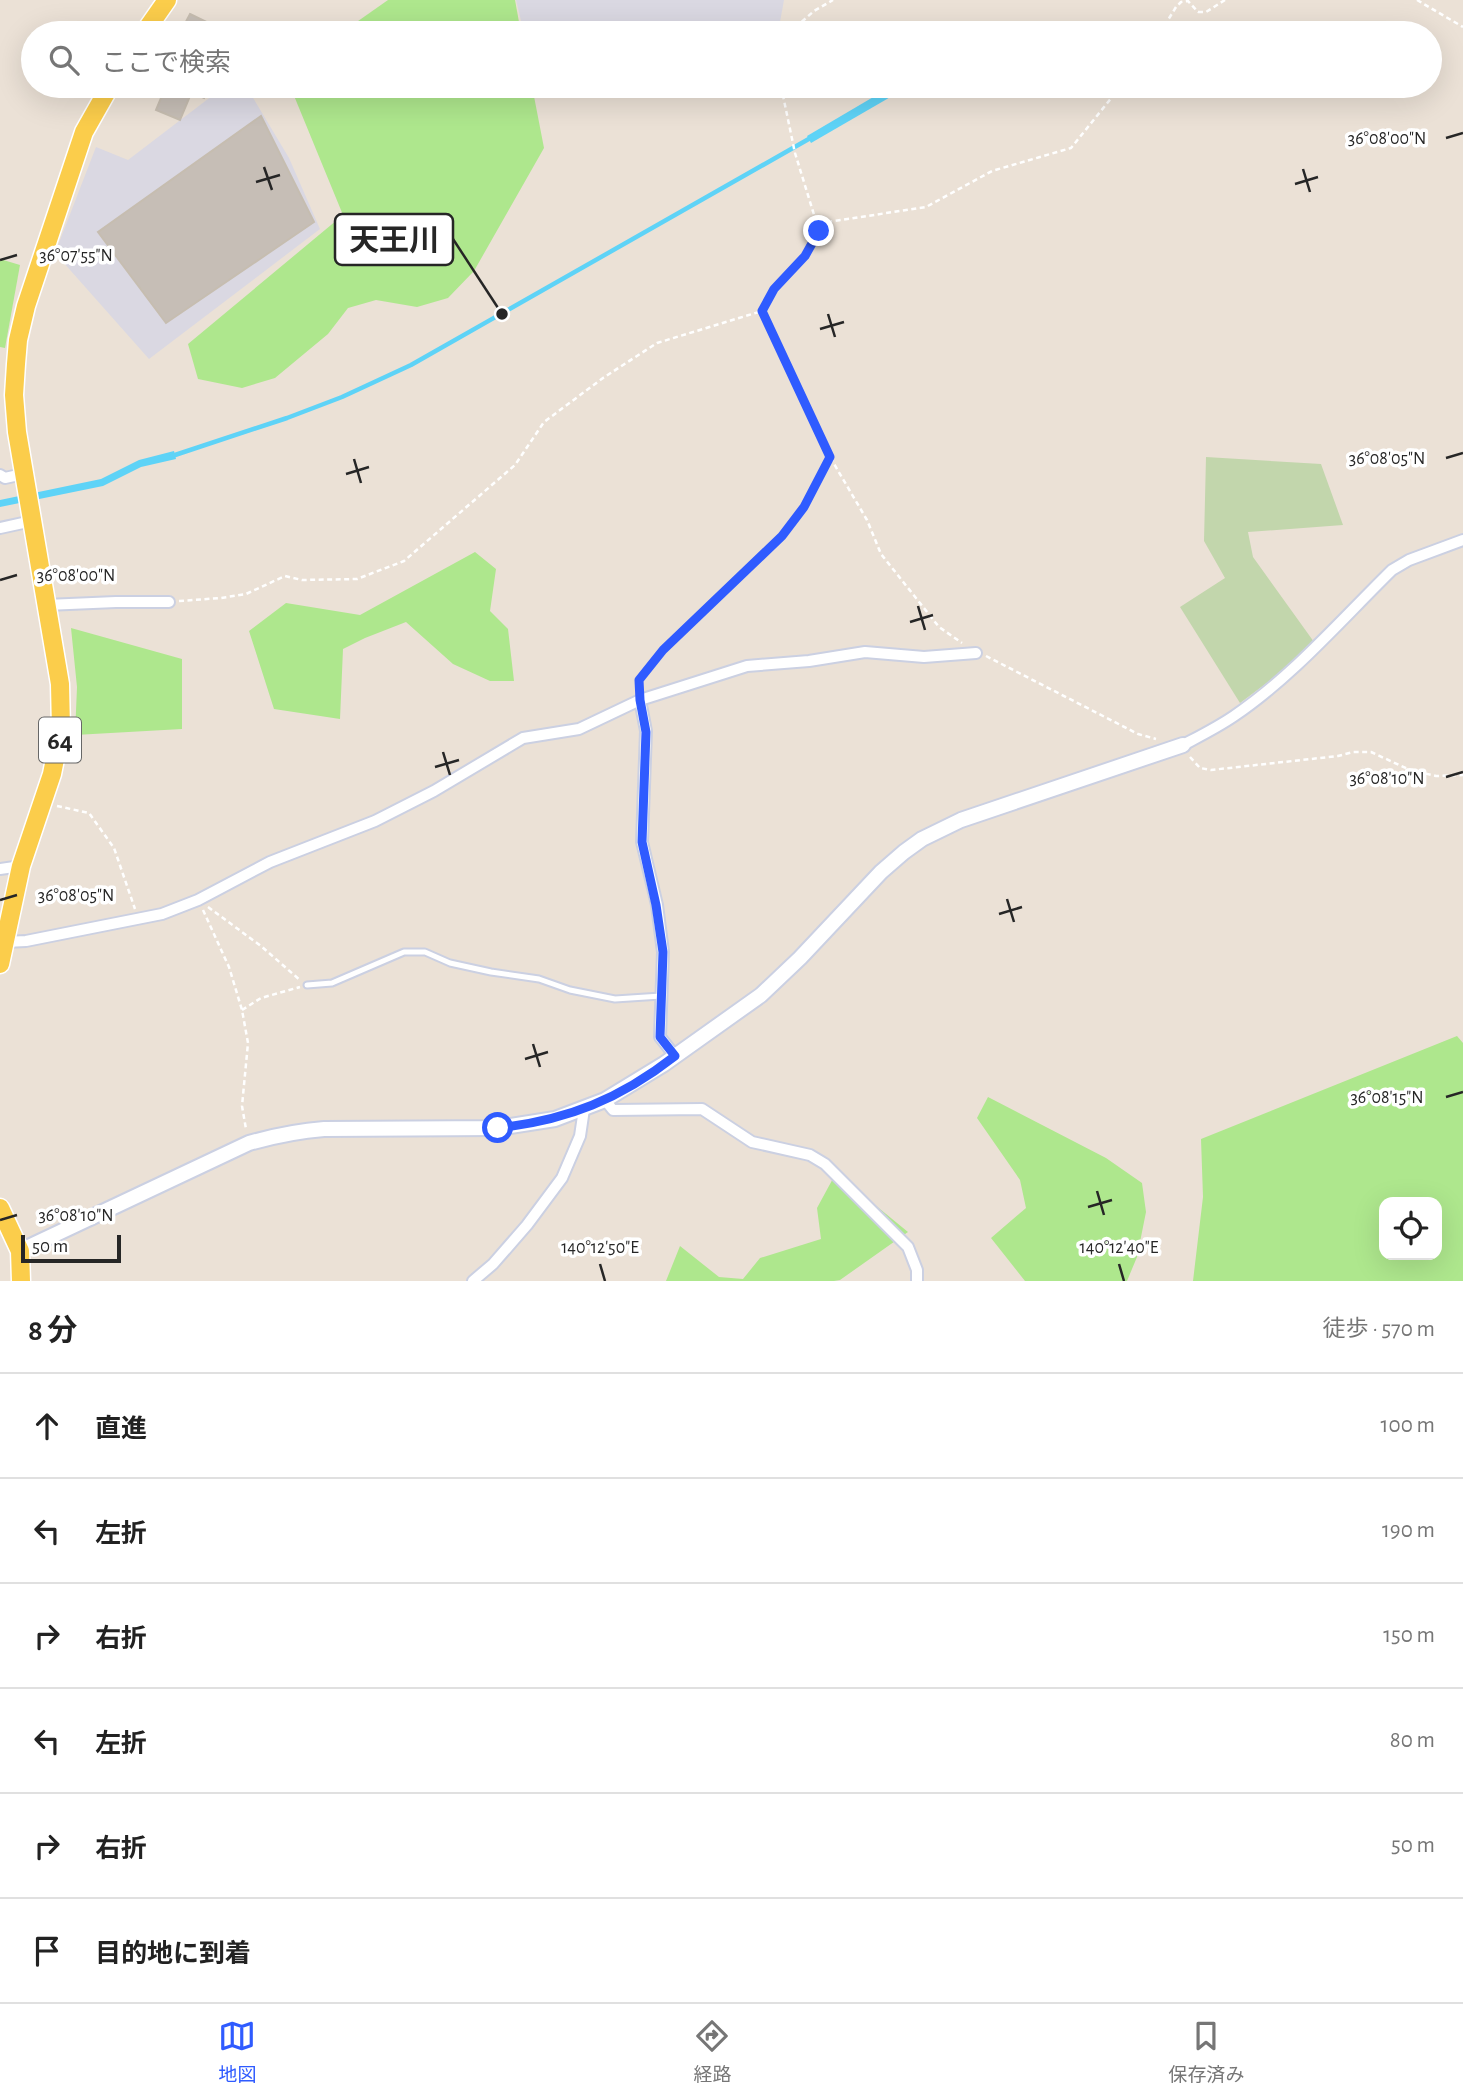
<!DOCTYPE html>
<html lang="ja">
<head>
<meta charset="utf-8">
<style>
  :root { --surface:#fff; --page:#f6f6f6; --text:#222; --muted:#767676; --line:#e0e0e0; --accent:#2f5bff }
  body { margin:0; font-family:"Alegreya Sans","Noto Sans JP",sans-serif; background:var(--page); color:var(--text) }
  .controls { position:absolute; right:21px; bottom:21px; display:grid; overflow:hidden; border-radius:14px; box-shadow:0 7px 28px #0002 }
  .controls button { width:63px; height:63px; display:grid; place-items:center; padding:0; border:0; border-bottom:2px solid var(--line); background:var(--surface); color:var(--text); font:35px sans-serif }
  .scale { position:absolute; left:21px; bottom:18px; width:100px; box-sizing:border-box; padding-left:7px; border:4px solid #262626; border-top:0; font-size:19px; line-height:24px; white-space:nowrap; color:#262626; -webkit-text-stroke:5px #fff; paint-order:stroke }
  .stop { position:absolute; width:21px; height:21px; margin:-16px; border:5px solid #2f5bff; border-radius:50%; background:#fff }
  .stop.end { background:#2f5bff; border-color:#fff; box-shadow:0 2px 7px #0008 }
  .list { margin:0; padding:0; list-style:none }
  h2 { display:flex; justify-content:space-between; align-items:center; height:91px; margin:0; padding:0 28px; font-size:30px }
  h2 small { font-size:23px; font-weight:400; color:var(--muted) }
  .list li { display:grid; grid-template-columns:46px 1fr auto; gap:21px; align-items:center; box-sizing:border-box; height:105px; padding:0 28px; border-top:2px solid var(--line) }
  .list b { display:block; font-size:26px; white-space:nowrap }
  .list em { font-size:23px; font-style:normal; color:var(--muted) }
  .icon { flex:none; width:38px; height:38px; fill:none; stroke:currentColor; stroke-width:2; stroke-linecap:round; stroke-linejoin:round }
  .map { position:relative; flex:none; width:1463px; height:1281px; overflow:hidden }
  .search { position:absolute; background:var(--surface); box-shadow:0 7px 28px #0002; left:21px; right:21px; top:21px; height:77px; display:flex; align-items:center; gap:18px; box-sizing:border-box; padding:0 24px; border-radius:38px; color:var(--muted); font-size:26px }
  .sheet { height:721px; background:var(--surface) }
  nav { display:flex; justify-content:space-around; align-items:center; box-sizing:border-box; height:98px; border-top:2px solid var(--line); background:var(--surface); font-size:19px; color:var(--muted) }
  nav a { display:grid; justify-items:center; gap:4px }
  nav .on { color:var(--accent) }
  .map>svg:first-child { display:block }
  .industrial { fill:#dad8e2 }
  .green { fill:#aee78d; fill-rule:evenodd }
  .cemetery { fill:#c2d6ac }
  .water { fill:#5ed3f7 }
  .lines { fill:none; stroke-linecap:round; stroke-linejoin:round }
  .stream { stroke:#5ed3f7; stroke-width:4.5 }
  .building { fill:#c6beb6; stroke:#c6bdb0; stroke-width:2 }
  .service-casing { stroke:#cbd0e2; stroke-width:9 }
  .minor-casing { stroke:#cbd0e2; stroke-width:14 }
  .tertiary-casing { stroke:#cbd0e2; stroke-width:18 }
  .primary-casing { stroke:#fff; stroke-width:21 }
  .path { stroke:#fff; stroke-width:2.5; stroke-dasharray:5 3.5; stroke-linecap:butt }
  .service { stroke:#fff; stroke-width:5 }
  .minor { stroke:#fff; stroke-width:10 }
  .tertiary { stroke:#fff; stroke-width:14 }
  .primary { stroke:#fbcd4b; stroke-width:18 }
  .route { stroke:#2f5bff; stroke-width:9 }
  .ticks { fill:none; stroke:#262626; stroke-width:2.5 }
  .labels { text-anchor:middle; stroke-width:7; stroke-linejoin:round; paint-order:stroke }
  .shield { fill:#fff; stroke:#676767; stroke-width:2 }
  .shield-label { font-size:26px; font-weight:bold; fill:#262626 }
  .ticks-label { font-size:18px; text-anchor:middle; fill:#262626; stroke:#fff; stroke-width:7; stroke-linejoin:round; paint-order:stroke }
  .leader { fill:none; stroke:#262626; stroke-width:2.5 }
  .callout-dot { fill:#262626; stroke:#fff; stroke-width:2.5 }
  .callout { fill:#fff; stroke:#262626; stroke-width:2.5 }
  .callout-label { font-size:30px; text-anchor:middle; font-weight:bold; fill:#262626 }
</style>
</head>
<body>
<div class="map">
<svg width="1463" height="1281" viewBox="0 0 1463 1281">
  <rect width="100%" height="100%" fill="#ebe1d6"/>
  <!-- industrial -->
  <g class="industrial">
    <path d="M516 0H784L778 33H524Z"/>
    <path d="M225 86H246L289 158 320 229 149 359 55 253 96 147 128 160Z"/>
  </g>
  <!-- green -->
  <g class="green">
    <path d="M388 0H515L521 33H341Z"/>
    <path d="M290 86H532L544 148 474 271 448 298 417 307 376 300 348 308 328 334 275 378 242 388 198 379 188 344 343 215Z"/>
    <path d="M0 259 20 265 5 348 0 347Z"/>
    <path d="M475 552 496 569 490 611 508 629 514 681H490L453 664 406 622 365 638 343 649 340 719 274 709 249 631 286 603 360 615Z"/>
    <path d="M71 628 182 659V729L75 735 77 687Z"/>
    <path d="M1457 1036 1463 1043V1281H1193L1203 1197 1201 1139ZM1384 1202H1437V1255H1384Z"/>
    <path d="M988 1097 1106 1158 1142 1183 1146 1212 1137 1257 1127 1281H1025L991 1238 1026 1208 1020 1180 977 1118Z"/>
    <path d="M836 1173 908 1232 840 1280 834 1281H666L680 1246 719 1277 743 1279 760 1258 821 1239 817 1208Z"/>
  </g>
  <!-- cemetery -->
  <path class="cemetery" d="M1206 457 1321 464 1343 525 1248 532 1253 557 1314 642 1284 670 1240 703 1180 607 1225 578 1204 541Z"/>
  <!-- water -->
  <g class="water">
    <path d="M892 86H906L887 99 811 143 807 136Z"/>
    <path d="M174 451 176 459 141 467 103 486 0 507V500L101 479 139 460Z"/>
  </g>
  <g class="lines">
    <!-- stream -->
    <path class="stream" d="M172 456 287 418 342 397 411 365 814 136"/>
  </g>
  <!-- building -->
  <g class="building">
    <path d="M190 14 229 33H180Z"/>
    <path d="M166 86 190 96 180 120 156 110Z"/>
    <path d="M183 86H209L204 98 182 88Z"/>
    <path d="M261 116 314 222 166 323 98 232Z"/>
  </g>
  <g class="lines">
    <!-- service casing -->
    <g class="service-casing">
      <path id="service" d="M307 985 332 983 404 952H425L450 963 491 972 539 979 570 990 615 999 661 996"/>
    </g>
    <!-- minor casing -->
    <g class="minor-casing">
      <g id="minor">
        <path d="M0 475 5 478 23 474"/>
        <path d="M0 528 32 521"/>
        <path d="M46 605 116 602H169"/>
        <path d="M640 700 646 731 642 842 657 905 663 952 660 1037 675 1056"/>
        <path d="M1183 745C1200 736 1218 727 1234 716 1293 676 1341 620 1392 570L1409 560 1463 540"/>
        <path d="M0 869 21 866"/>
        <path d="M5 942 26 941 162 914 198 900 270 862 375 821 434 791 523 738 579 729 640 700 747 666 809 661 865 652 924 657 976 653"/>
        <path d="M605 1100 613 1110 702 1109 752 1142 810 1155 825 1164 908 1247 917 1270V1281"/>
        <path d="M473 1281 493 1264 527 1225 562 1178 580 1136 584 1109"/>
      </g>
    </g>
    <!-- tertiary casing -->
    <g class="tertiary-casing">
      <path id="tertiary" d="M20 1251 249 1143C274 1136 298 1131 324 1129L498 1128 555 1119 605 1100 664 1064 761 995 800 958 881 872 904 852 922 839 961 820 1183 745"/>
    </g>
    <!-- primary casing -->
    <g class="primary-casing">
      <g id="primary">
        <path d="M144 33 167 0"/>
        <path d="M0 964 21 866 52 774 61 729 60 684 17 432 14 395 16 364 18 340 26 306 84 132 110 86"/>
        <path d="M0 1208 20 1251 21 1281"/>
      </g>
    </g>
    <!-- path -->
    <g class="path">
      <path d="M1417 0 1463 27"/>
      <path d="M789 33 814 11 833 0"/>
      <path d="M1160 33 1176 7 1181 2 1188 1 1198 12H1206L1225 0"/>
      <path d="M781 86 795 153 819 231"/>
      <path d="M762 311 830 457 867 520 881 554 939 627 962 643"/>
      <path d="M179 601 221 598 246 594 285 576 302 580 357 579 404 561 515 465 544 422 603 378 657 343 762 311 774 289 805 256 819 231 828 222 926 207 992 171 1071 148 1121 86"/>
      <path d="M986 656 1138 734 1156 739"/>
      <path d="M640 689 639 680 663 650 782 536 804 507 830 457"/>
      <path d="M1190 757 1200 768 1211 770 1338 756 1353 752H1371L1410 770 1436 776 1463 775"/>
      <path d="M57 806 89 813 114 848 135 909"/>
      <path d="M208 907 261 946 301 981"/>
      <path d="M203 910 229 967 242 1010 248 1043 242 1106 246 1129"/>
      <path d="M242 1010 261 998 300 987"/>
    </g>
    <!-- service -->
    <use href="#service" class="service"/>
    <!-- minor -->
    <use href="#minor" class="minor"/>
    <!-- tertiary -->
    <use href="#tertiary" class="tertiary"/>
    <!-- primary -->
    <use href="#primary" class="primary"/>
  </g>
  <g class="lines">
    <!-- route -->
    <path class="route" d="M498 1128C568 1120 620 1099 675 1056L660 1037 663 952 656 905 642 842 646 732 640 700 639 680 663 650 782 536 804 507 830 457 762 311 774 289 805 256 819 231"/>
  </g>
  <!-- ticks -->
  <path class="ticks" d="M1446 138 1463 133M264 167 272 190M1303 169 1310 192M256 182 280 175M1295 184 1318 177M0 260 17 255M828 314 835 337M820 329 844 322M1446 458 1463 453M354 459 361 483M346 474 369 467M0 580 17 575M918 606 925 630M910 622 933 615M443 752 450 775M435 767 459 760M1446 777 1463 772M1007 899 1014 922M0 900 17 895M999 914 1022 907M533 1044 540 1067M525 1059 548 1052M1446 1097 1463 1092M1097 1191 1104 1215M1088 1207 1112 1200M0 1220 17 1215M600 1264 605 1281M1119 1264 1124 1281"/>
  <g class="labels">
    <!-- shield labels -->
    <rect class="shield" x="39" y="717.5" width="42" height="45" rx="5"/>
    <g class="shield-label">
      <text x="60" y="749">64</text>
    </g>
  </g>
  <g class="ticks-label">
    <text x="1387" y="144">36°08'00"N</text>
    <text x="76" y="261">36°07'55"N</text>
    <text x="1387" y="464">36°08'05"N</text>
    <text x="76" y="581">36°08'00"N</text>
    <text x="1387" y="784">36°08'10"N</text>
    <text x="76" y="901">36°08'05"N</text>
    <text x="1387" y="1103">36°08'15"N</text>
    <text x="76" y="1221">36°08'10"N</text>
    <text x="600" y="1253">140°12'50"E</text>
    <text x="1119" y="1253">140°12'40"E</text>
  </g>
  <!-- callouts -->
  <path class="leader" d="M502 314L453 239"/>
  <circle class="callout-dot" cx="502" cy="314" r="7"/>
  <rect class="callout" x="335" y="214" width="118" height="51" rx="7"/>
  <g class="callout-label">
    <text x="394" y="250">天王川</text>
  </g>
</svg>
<div class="controls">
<button><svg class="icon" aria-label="locate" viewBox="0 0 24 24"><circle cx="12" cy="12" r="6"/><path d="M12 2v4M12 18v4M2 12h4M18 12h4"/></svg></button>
</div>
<div class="scale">50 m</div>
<div class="stop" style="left:498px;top:1128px"></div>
<div class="stop end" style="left:819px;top:231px"></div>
<div class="search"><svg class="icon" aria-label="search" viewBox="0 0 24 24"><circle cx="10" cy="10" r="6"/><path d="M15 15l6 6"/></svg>ここで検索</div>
</div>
<section class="sheet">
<h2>8 分<small>徒歩 · 570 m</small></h2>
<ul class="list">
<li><svg class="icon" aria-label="ahead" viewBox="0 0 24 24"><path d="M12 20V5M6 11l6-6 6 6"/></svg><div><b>直進</b></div><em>100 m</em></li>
<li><svg class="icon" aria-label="left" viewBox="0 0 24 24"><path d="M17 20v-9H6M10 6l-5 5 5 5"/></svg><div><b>左折</b></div><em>190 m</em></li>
<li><svg class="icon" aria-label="right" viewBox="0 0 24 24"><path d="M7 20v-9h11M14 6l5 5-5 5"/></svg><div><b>右折</b></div><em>150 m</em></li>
<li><svg class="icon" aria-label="left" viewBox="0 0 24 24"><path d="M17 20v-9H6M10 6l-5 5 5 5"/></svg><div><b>左折</b></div><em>80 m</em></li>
<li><svg class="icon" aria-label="right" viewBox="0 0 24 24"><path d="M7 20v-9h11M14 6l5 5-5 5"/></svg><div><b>右折</b></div><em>50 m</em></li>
<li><svg class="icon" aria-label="arrive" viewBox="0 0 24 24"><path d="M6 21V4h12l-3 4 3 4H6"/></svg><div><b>目的地に到着</b></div></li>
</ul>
</section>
<nav>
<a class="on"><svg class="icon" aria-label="map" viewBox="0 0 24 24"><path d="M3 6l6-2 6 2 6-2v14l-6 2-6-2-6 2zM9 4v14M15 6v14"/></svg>地図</a>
<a><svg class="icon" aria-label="directions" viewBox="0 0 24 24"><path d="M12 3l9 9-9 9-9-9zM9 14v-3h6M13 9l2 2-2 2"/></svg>経路</a>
<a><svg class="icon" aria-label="saved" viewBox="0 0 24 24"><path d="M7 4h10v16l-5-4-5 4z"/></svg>保存済み</a>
</nav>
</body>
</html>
